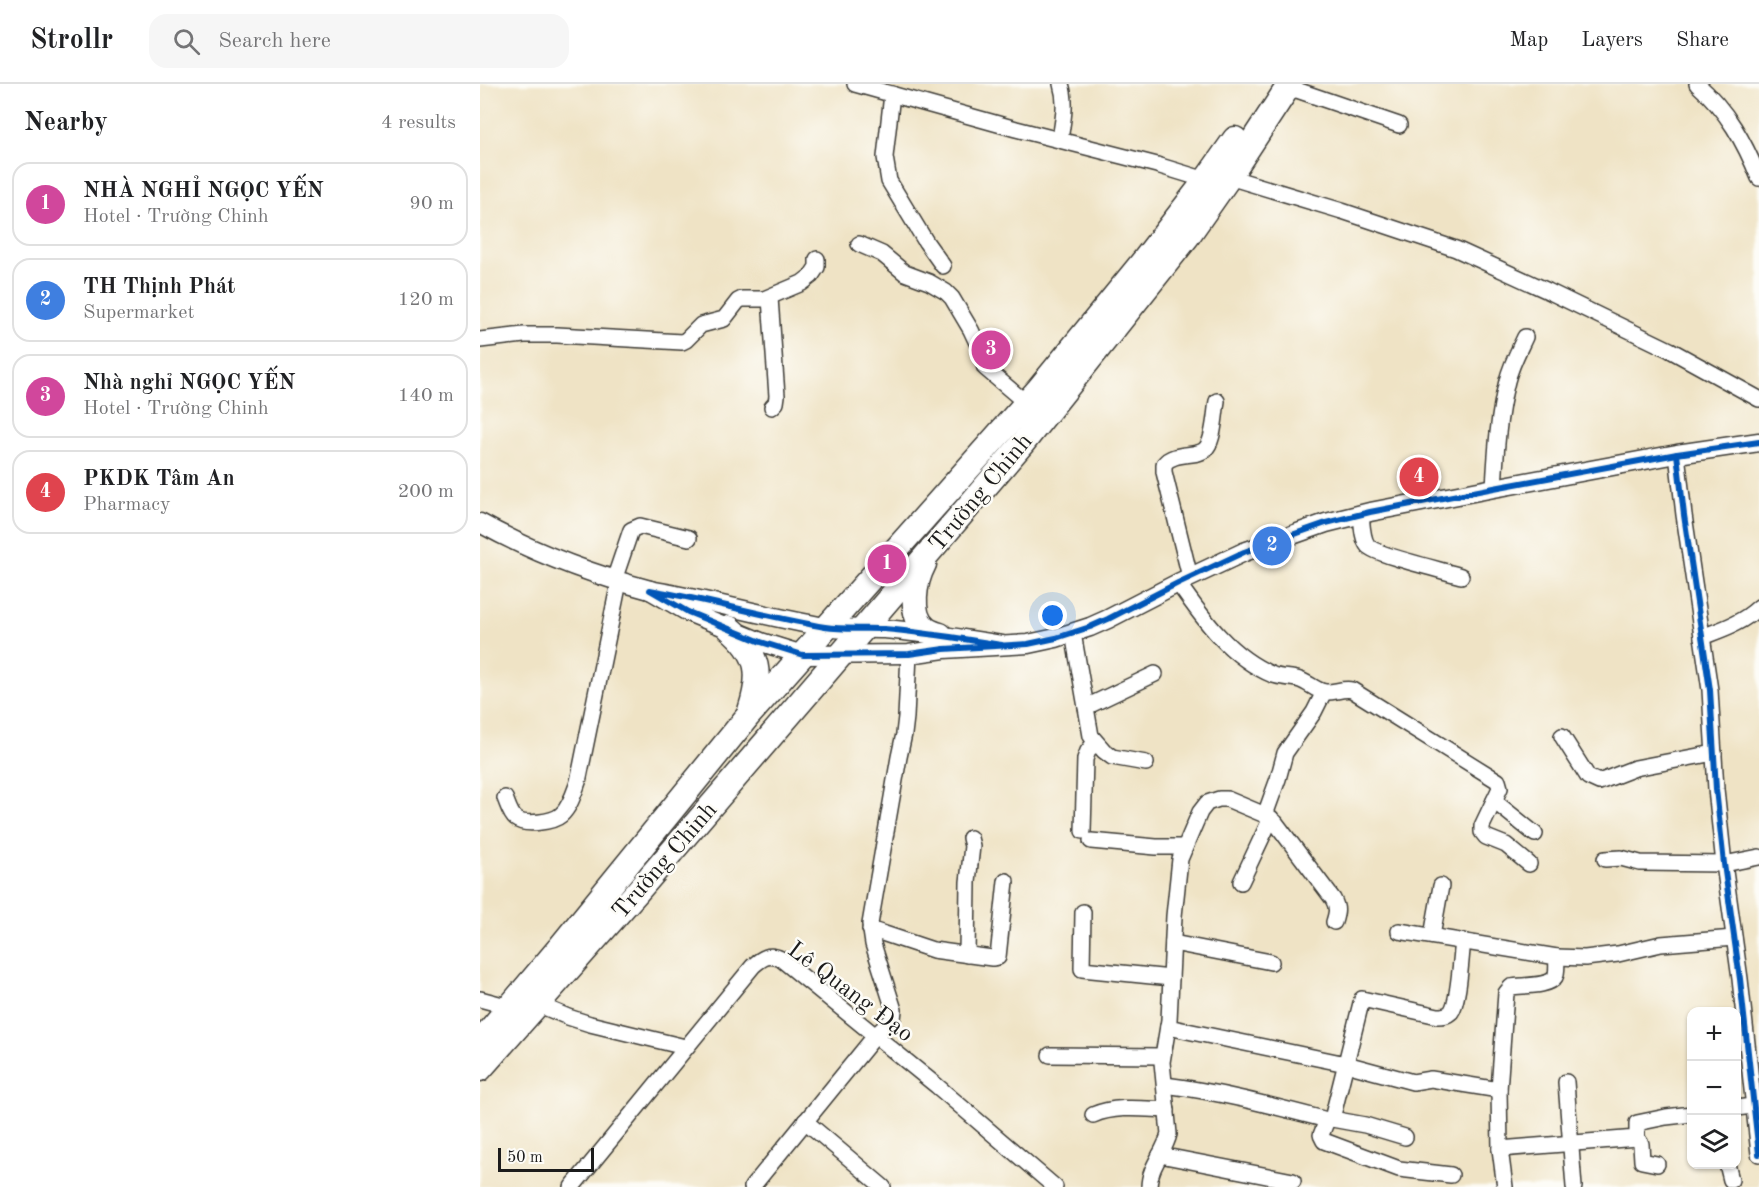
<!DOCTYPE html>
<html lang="en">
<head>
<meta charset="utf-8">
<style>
  :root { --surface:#fff; --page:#f6f6f6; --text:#202124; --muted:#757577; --line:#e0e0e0; --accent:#0f766e }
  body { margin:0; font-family:"Old Standard TT",serif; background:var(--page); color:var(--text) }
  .controls { position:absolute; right:18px; bottom:18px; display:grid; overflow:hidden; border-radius:12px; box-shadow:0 2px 4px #0004 }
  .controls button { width:54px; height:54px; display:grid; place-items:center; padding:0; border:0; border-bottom:2px solid var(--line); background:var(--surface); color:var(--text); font:30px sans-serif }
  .scale { position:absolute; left:18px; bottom:15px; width:96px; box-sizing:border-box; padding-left:6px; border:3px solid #1c1c1c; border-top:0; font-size:16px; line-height:21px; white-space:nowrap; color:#1c1c1c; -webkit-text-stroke:4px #fdfcf7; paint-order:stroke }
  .you { position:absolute; left:573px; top:532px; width:21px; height:21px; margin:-15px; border:4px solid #fff; border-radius:50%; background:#1a73e8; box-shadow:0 0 0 9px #1a73e833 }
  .badge { display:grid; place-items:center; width:39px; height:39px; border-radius:50%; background:var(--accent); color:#fff; font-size:20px; font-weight:700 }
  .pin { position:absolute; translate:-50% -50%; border:3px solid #fff; box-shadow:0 2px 6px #0006 }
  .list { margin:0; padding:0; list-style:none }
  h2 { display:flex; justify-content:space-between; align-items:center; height:78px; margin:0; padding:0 24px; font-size:26px }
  h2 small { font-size:20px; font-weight:400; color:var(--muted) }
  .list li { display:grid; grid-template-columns:39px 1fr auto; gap:18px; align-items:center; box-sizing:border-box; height:84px; margin:0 12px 12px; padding:0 12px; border:2px solid var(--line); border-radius:18px }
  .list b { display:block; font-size:22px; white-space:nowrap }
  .list p { margin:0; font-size:20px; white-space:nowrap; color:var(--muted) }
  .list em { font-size:20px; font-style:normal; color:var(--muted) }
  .icon { flex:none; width:33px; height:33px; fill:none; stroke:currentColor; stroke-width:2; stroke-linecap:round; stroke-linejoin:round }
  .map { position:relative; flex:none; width:1279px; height:1103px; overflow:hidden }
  header { display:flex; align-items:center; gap:36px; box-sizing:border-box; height:84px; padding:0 30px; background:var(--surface); border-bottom:2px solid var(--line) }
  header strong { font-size:28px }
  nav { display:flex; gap:33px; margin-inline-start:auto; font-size:21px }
  .search { width:420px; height:54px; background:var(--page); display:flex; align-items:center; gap:15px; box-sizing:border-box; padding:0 21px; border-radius:18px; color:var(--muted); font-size:22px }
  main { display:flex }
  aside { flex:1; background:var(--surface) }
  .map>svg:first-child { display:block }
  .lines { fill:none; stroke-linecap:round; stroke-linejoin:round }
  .minor-casing { stroke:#3c3a35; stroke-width:18 }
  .tertiary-casing { stroke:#3c3a35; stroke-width:21 }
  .trunk-casing { stroke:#3c3a35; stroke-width:27 }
  .minor { stroke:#fff; stroke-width:15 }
  .tertiary { stroke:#fff; stroke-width:18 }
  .trunk { stroke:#fff; stroke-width:24 }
  .cycleway-casing { stroke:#fdfcf7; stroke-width:10 }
  .cycleway { stroke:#0057b8; stroke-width:6 }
  .labels { text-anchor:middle; stroke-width:5; stroke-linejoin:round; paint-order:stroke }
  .street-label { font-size:24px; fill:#1c1c1c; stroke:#fdfcf7 }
</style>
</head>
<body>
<header>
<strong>Strollr</strong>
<div class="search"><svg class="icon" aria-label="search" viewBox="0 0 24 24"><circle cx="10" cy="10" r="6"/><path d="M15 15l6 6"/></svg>Search here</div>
<nav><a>Map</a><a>Layers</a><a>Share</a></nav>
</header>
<main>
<aside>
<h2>Nearby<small>4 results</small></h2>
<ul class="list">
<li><span class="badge" style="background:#d1479c">1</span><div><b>NHÀ NGHỈ NGỌC YẾN</b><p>Hotel · Trường Chinh</p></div><em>90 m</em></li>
<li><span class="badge" style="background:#3f7fe0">2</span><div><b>TH Thịnh Phát</b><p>Supermarket</p></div><em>120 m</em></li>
<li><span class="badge" style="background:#d1479c">3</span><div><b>Nhà nghỉ NGỌC YẾN</b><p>Hotel · Trường Chinh</p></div><em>140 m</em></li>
<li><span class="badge" style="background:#e0444e">4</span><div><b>PKDK Tâm An</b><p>Pharmacy</p></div><em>200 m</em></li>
</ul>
</aside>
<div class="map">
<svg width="1279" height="1103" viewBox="0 0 1279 1103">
  <rect width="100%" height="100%" fill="#fdfcf7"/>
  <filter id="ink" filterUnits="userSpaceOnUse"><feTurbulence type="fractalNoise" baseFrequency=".0167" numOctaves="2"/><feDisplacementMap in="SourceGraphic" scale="12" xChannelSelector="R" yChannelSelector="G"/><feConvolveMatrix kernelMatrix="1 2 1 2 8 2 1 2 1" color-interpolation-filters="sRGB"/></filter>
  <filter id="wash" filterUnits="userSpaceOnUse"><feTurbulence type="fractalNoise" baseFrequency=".008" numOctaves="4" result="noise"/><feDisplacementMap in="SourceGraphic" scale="24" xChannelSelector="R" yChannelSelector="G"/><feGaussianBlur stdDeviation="1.35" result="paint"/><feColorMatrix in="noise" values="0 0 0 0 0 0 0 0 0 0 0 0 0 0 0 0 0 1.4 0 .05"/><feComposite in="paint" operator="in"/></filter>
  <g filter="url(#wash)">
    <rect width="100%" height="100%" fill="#efe3c5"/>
  </g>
  <g filter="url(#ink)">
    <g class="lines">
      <!-- minor casing -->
      <g class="minor-casing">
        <g id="minor">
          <path d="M375 0 536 45 677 81 726 96"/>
          <path d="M1217 0C1247 26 1265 59 1279 94"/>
          <path d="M808 3 919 41"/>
          <path d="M412 10 405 73 409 97 446 158 463 182"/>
          <path d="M580 55C583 36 587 19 581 0"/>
          <path d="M749 93 862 127 976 165 1068 207 1190 266 1279 315"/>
          <path d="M379 160 402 170 425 189 449 198 466 208 472 214 491 246 499 263 505 284 546 319"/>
          <path d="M290 214 297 312 296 319 292 323"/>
          <path d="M0 256 44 251H77L202 258 206 256 221 241 244 235 258 217 262 215H284L322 199 331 192 337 183V175"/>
          <path d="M1197 370 1204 431 1230 606 1236 705 1244 780 1260 895 1279 1070"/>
          <path d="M1014 404C1016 368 1018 332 1027 297 1031 281 1038 268 1045 253"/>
          <path d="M881 430C882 439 882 455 888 462 896 471 966 487 981 492"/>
          <path d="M710 493 684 388V380C695 366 720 375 727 363 734 354 735 329 737 317"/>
          <path d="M134 496 151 446 160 442 209 454"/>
          <path d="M698 499C723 535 750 573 793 591 802 594 811 593 820 596 829 599 836 607 845 608 854 609 862 604 872 606L1018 697 1020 704 1002 742V748L1006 753 1026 761 1049 780"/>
          <path d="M593 549 611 652 624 667 632 673 666 679"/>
          <path d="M1222 553C1243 545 1262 539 1279 523"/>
          <path d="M606 623 675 590"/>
          <path d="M1082 652 1108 693 1119 698 1155 684 1234 669"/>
          <path d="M25 714C28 721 30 730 36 735 45 742 73 738 81 731 90 723 94 709 98 698L139 498"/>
          <path d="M1014 717 1055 750"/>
          <path d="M785 731 795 738 853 815C858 824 857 828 854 838"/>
          <path d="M603 747 605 675 608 667 615 658"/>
          <path d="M611 757 676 763H705"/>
          <path d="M1125 775 1141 774 1160 779 1244 780 1279 773"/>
          <path d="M761 798 791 734"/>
          <path d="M603 828 602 885 691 894"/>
          <path d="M390 845 453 866 512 874 518 873 526 797"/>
          <path d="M919 847 1077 873C1076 879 1078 887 1075 893 1069 903 1042 901 1031 903L1026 909 1019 1006 1020 1065 1025 1103"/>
          <path d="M952 852 961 802"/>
          <path d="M693 859 791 878"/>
          <path d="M487 871 488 798 492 762 490 754"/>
          <path d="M1077 873 1105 874 1138 870 1181 860 1254 854"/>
          <path d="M0 915 30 923"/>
          <path d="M57 920 88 933 110 940 205 963"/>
          <path d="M688 943 866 980 933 998 951 995 1019 1006"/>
          <path d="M570 971 682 972"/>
          <path d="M1086 998 1094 1103"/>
          <path d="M685 1001C740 1008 793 1022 847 1036L852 1035 885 1041 925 1053"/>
          <path d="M1256 1024 1273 1022"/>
          <path d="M613 1031C636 1021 663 1025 687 1026"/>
          <path d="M852 1035 882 915 958 932C963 932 967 932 971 928 979 918 981 871 983 857"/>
          <path d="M847 1036 841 1051 844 1057 919 1085 971 1091"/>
          <path d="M325 1037 403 1103"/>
          <path d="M1157 1054 1161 1060 1162 1077 1177 1080"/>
          <path d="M1020 1065 1157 1054V1039L1186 1033 1212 1030"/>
          <path d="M680 1071 813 1097"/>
          <path d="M1247 1080 1251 1096"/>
          <path d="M92 1103 273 882C282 874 289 869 301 875L457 1002 575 1103"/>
          <path d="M272 1103 395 952 413 935 414 926 393 860 390 840 419 673 424 650 426 633 429 570"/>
          <path d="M669 1103C669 1083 685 1068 689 1050L682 978 689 936 694 832 700 775 720 728 727 719 739 715H747L785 731 798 695 805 669 834 628 844 608"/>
        </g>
      </g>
      <!-- tertiary casing -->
      <g class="tertiary-casing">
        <g id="tertiary">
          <path d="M0 439C54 469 110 490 170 506"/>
          <path d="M522 561C483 555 443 548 404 545 384 544 364 546 345 543 286 533 229 516 170 506L208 528 281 558 323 571 429 570 464 565 548 560 576 554 610 543 628 535 698 499 764 468 846 439 890 428 1014 404 1197 370 1279 358"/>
        </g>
      </g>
      <!-- trunk casing -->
      <g class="trunk-casing">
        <g id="trunk">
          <path d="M444 480C435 497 428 531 446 545 450 548 456 550 460 551"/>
          <path d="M249 544C280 570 282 590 270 627"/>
          <path d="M0 958 81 862 268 632 558 306 665 175 726 96 755 55"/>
          <path d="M0 985 157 808 542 360 707 153 749 93 810 0"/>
        </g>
      </g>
      <!-- minor -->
      <use href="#minor" class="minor"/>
      <!-- tertiary -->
      <use href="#tertiary" class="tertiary"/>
      <!-- trunk -->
      <use href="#trunk" class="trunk"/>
      <!-- cycleway casing -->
      <g class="cycleway-casing">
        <g id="cycleway">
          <path d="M1197 370 1204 431 1230 606 1236 705 1244 780 1260 895 1279 1070"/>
          <path d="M522 561C483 555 443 548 404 545 384 544 364 546 345 543 286 533 229 516 170 506L208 528 281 558 323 571 429 570 464 565 548 560 576 554 610 543 628 535 698 499 764 468 846 439 890 428 1014 404 1197 370 1279 358"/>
        </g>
      </g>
      <!-- cycleway -->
      <use href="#cycleway" class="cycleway"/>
    </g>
  </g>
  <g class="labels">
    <!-- street labels -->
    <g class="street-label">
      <text transform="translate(500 408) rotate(-50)" y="8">Trường Chinh</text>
      <text transform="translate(184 776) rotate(-49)" y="8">Trường Chinh</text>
      <text transform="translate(371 907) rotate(37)" y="8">Lê Quang Đạo</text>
    </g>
  </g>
</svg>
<div class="controls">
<button>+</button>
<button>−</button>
<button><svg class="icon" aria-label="layers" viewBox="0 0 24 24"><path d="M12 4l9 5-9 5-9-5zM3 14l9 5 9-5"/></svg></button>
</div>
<div class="scale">50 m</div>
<div class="you"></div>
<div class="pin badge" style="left:407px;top:480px;background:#d1479c">1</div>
<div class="pin badge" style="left:792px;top:462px;background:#3f7fe0">2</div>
<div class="pin badge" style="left:511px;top:266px;background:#d1479c">3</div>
<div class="pin badge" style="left:939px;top:393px;background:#e0444e">4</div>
</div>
</main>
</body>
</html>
